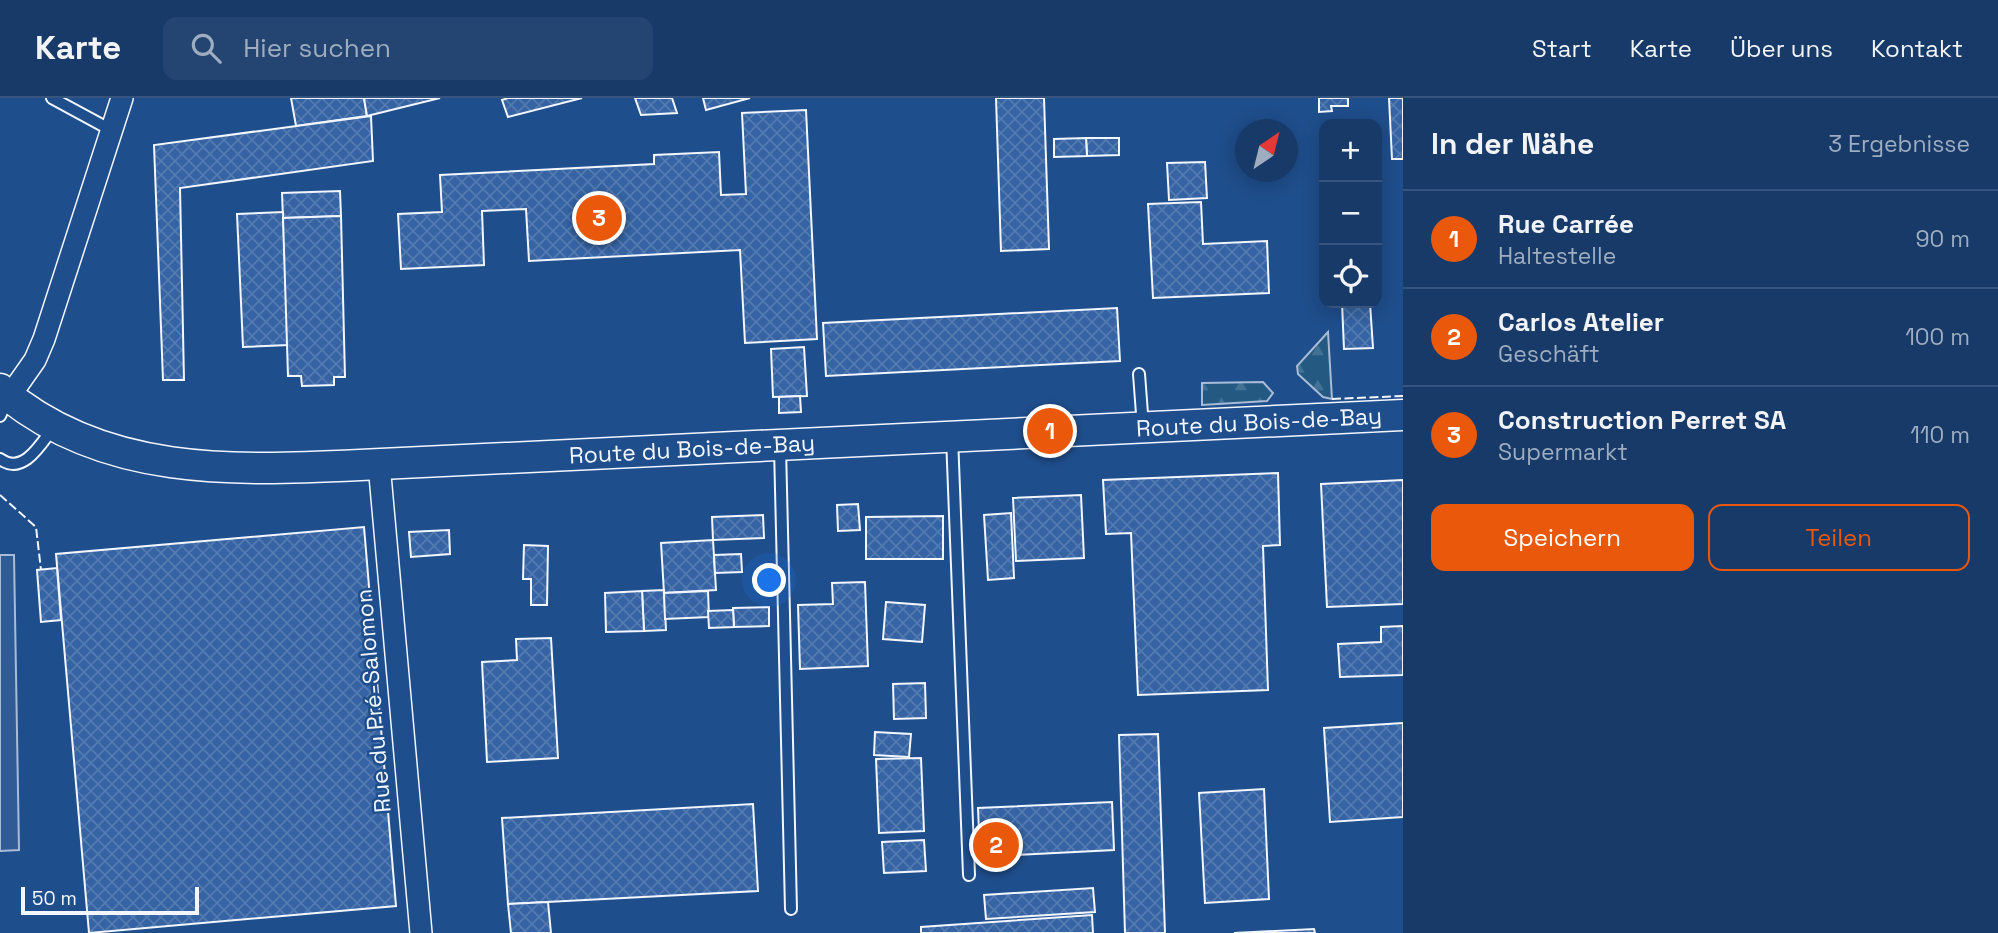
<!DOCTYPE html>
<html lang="de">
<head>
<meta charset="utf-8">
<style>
  :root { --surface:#173a69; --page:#244571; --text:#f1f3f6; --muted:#9eadc0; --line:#36547d; --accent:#ea580c }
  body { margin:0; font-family:"Space Grotesk",sans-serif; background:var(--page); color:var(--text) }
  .controls { position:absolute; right:21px; top:21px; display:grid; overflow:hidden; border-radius:14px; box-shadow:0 4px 18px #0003 }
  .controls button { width:63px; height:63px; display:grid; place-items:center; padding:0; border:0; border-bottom:2px solid var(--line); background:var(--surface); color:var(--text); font:35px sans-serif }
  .compass { position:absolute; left:1235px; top:21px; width:63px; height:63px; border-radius:50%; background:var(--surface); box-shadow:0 4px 18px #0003; rotate:35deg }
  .scale { position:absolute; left:21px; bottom:18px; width:178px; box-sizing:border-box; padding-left:7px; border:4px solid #f2f6ff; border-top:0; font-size:19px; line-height:24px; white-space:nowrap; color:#f2f6ff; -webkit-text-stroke:5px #1f4e8c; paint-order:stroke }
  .you { position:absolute; left:770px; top:483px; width:24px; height:24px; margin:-18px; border:5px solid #fff; border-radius:50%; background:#1a73e8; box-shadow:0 0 0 10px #1a73e833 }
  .badge { display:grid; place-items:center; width:46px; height:46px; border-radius:50%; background:var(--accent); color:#fff; font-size:23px; font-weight:700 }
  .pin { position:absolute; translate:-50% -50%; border:4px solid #fff; box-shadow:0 2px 7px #0006 }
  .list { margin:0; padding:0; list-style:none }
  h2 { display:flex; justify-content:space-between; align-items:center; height:91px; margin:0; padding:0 28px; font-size:30px }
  h2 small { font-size:23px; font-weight:400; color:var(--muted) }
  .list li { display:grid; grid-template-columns:46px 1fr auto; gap:21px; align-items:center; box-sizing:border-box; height:98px; padding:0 28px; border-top:2px solid var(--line) }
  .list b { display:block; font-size:26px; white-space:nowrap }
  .list p { margin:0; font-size:23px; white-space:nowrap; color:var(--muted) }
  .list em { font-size:23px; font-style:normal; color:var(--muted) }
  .actions { display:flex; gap:14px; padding:21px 28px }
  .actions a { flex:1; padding:16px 0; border:2px solid var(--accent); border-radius:14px; text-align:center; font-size:24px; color:var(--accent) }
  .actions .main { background:var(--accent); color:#fff }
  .icon { flex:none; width:38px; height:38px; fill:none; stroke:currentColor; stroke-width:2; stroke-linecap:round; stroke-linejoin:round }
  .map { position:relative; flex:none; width:1403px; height:835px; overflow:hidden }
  header { display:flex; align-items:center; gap:42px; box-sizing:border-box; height:98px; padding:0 35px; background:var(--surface); border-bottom:2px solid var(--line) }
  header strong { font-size:33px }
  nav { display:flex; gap:38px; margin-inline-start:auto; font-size:24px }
  .search { width:490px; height:63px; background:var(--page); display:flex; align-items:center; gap:18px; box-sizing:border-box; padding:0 24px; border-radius:14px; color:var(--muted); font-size:26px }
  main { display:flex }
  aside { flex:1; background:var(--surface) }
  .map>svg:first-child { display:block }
  .forest { fill:url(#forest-firs); stroke:#a8bbd7; stroke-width:2 }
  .parking { fill:#305b95; stroke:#a8bbd7; stroke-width:2 }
  .building { fill:url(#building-cross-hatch); stroke:#f2f6ff; stroke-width:2 }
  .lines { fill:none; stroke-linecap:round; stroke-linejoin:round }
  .service-casing { stroke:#f2f6ff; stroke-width:14 }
  .minor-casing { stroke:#f2f6ff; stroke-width:24 }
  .secondary-casing { stroke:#f2f6ff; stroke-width:33 }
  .service { stroke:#1f4e8c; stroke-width:10 }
  .minor { stroke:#1f4e8c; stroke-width:21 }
  .secondary { stroke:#1f4e8c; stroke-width:30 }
  .fence { stroke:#f2f6ff; stroke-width:2; stroke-dasharray:9 3.5; stroke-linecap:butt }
  .labels { text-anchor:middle; stroke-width:5; stroke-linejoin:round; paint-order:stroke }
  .street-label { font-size:23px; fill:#f2f6ff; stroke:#1f4e8c }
</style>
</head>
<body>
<header>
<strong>Karte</strong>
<div class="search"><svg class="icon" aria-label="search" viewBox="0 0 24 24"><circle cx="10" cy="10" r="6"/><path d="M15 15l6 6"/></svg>Hier suchen</div>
<nav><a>Start</a><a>Karte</a><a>Über uns</a><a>Kontakt</a></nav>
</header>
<main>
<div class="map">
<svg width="1403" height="835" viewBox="0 0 1403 835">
  <defs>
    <pattern id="forest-firs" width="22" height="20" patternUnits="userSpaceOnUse" patternTransform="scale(1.75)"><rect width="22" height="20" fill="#245a82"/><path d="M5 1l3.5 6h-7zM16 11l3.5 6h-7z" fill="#447295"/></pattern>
    <pattern id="building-cross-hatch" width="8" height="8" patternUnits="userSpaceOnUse" patternTransform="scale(1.75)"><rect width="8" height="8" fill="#3563a3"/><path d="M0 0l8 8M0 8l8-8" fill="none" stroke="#537ab1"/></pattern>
  </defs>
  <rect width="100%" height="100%" fill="#1f4e8c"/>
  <!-- forest -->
  <g class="forest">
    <path d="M1328 234 1332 301 1323 299 1298 276 1297 268Z"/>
    <path d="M1263 284 1273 295 1267 303 1202 307V285Z"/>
  </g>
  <!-- parking -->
  <path class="parking" d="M0 457H14L19 752 0 753Z"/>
  <!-- building -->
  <g class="building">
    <path d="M291 0H364L367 18 296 28Z"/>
    <path d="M364 0H440L367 18Z"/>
    <path d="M508 0H582L508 19 502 2Z"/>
    <path d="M635 0H672L677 15 641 17Z"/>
    <path d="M703 0H750L706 12Z"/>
    <path d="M996 0H1044L1049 151 1001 153Z"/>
    <path d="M1319 0H1348V8H1331L1332 13 1319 14Z"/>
    <path d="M1389 0H1403V61H1392Z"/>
    <path d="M806 12 817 241 745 245 740 152 529 163 526 111 482 113 484 167 401 171 398 116 442 114 440 77 654 66V57L719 54 721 97 746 96 742 15Z"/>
    <path d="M371 18 373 63 180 90 184 282H163L154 47Z"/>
    <path d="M1086 40H1119V57L1087 58Z"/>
    <path d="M1086 40 1087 58 1054 59V41Z"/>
    <path d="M1205 64 1207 100 1169 102 1167 65Z"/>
    <path d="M340 93 341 118 283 120 282 95Z"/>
    <path d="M1201 104 1203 146 1267 143 1269 195 1153 200 1148 106Z"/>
    <path d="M283 114 288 247 243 249 237 116Z"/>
    <path d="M341 118 345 279H334V287L302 288 301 278H288L283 120Z"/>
    <path d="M1342 205H1370L1373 250 1344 251Z"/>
    <path d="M1117 210 1120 263 826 278 823 225Z"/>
    <path d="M804 249 807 298 773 299 771 251Z"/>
    <path d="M800 298 801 314 779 315V299Z"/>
    <path d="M1278 375 1280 447 1263 448 1268 592 1138 597 1131 435 1106 436 1103 382Z"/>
    <path d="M1403 382V506L1327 509 1321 386Z"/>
    <path d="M1081 397 1084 460 1016 463 1013 400Z"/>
    <path d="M858 406 860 432 838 433 837 407Z"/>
    <path d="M1011 415 1014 480 988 482 984 417Z"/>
    <path d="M763 417 764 440 713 442 712 419Z"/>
    <path d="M943 418V461H866V419Z"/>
    <path d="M364 429 396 808 89 835 56 456Z"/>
    <path d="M449 432 450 456 411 459 409 434Z"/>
    <path d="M713 442 716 492 664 495 661 445Z"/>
    <path d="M524 447 548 448 547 507H531V481H523Z"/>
    <path d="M741 456 742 474 715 475 714 457Z"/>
    <path d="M57 470 61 522 41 524 37 472Z"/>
    <path d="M865 484 868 568 800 571 798 507 833 506 832 485Z"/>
    <path d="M664 492 666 532 644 533 642 493Z"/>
    <path d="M642 493 644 533 606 534 605 495Z"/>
    <path d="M708 493 709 519 665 521 664 495Z"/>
    <path d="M886 504 925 507 922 544 883 541Z"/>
    <path d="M769 509V528L734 529 733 510Z"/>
    <path d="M733 512 734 529 709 530 708 513Z"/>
    <path d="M1403 528V577L1340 579 1338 546 1381 544V529Z"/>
    <path d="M551 540 558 660 487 664 482 564 517 562 516 541Z"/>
    <path d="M925 585 926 620 894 621 893 586Z"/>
    <path d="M1403 625V719L1330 724 1324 630Z"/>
    <path d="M875 634 911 636 909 659 874 657Z"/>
    <path d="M1158 636 1165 835H1125L1119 637Z"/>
    <path d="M921 660 924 733 879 735 876 661Z"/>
    <path d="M1264 691 1269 801 1205 805 1199 695Z"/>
    <path d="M1112 704 1114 752 980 759 978 710Z"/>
    <path d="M753 706 758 793 508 806 502 720Z"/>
    <path d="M924 742 926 773 884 775 882 744Z"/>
    <path d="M1093 790 1095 814 986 821 984 797Z"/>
    <path d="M548 804 551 835H511L508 806Z"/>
    <path d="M1092 817 1093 835H921V829Z"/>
    <path d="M1314 831 1315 835H1234Z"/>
  </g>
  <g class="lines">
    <!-- service casing -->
    <g class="service-casing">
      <g id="service">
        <path d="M52 0 111 32"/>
        <path d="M1139 276 1143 329"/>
        <path d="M0 318 8 301"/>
        <path d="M952 339 969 777"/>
        <path d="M780 349 791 811"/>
        <path d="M0 361C23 378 41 346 53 330"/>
      </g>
    </g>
    <!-- minor casing -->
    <g class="minor-casing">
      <g id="minor">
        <path d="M9 299 35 262 44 241 122 0"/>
        <path d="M379 366 421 835"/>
      </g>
    </g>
    <!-- secondary casing -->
    <g class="secondary-casing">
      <path id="secondary" d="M0 291C102 379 235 373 360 367L1403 317"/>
    </g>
    <!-- service -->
    <use href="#service" class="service"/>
    <!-- minor -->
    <use href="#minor" class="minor"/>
    <!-- secondary -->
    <use href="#secondary" class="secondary"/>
    <!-- fence -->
    <g class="fence">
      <path d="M1332 301 1403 298"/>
      <path d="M0 397 36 429 41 472"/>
    </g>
  </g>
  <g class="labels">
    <!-- street labels -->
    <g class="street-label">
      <text transform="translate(1259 324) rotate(-3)" y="8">Route du Bois-de-Bay</text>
      <text transform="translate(692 351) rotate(-3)" y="8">Route du Bois-de-Bay</text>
      <text transform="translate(373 603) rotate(-95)" y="8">Rue du Pré-Salomon</text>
    </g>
  </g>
</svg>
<div class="controls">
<button>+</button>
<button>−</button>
<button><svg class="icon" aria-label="locate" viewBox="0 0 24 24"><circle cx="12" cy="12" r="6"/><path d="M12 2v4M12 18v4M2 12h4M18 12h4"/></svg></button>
</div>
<svg class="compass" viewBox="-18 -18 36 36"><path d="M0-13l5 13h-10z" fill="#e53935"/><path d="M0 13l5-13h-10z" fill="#9eadc0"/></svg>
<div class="scale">50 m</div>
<div class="you"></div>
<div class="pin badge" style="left:1050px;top:333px">1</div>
<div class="pin badge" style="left:996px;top:747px">2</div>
<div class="pin badge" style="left:599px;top:120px">3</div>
</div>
<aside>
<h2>In der Nähe<small>3 Ergebnisse</small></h2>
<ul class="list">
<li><span class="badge">1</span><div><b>Rue Carrée</b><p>Haltestelle</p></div><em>90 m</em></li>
<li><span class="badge">2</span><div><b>Carlos Atelier</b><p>Geschäft</p></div><em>100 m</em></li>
<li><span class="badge">3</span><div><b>Construction Perret SA</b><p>Supermarkt</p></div><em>110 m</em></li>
</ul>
<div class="actions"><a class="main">Speichern</a><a>Teilen</a></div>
</aside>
</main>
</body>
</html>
